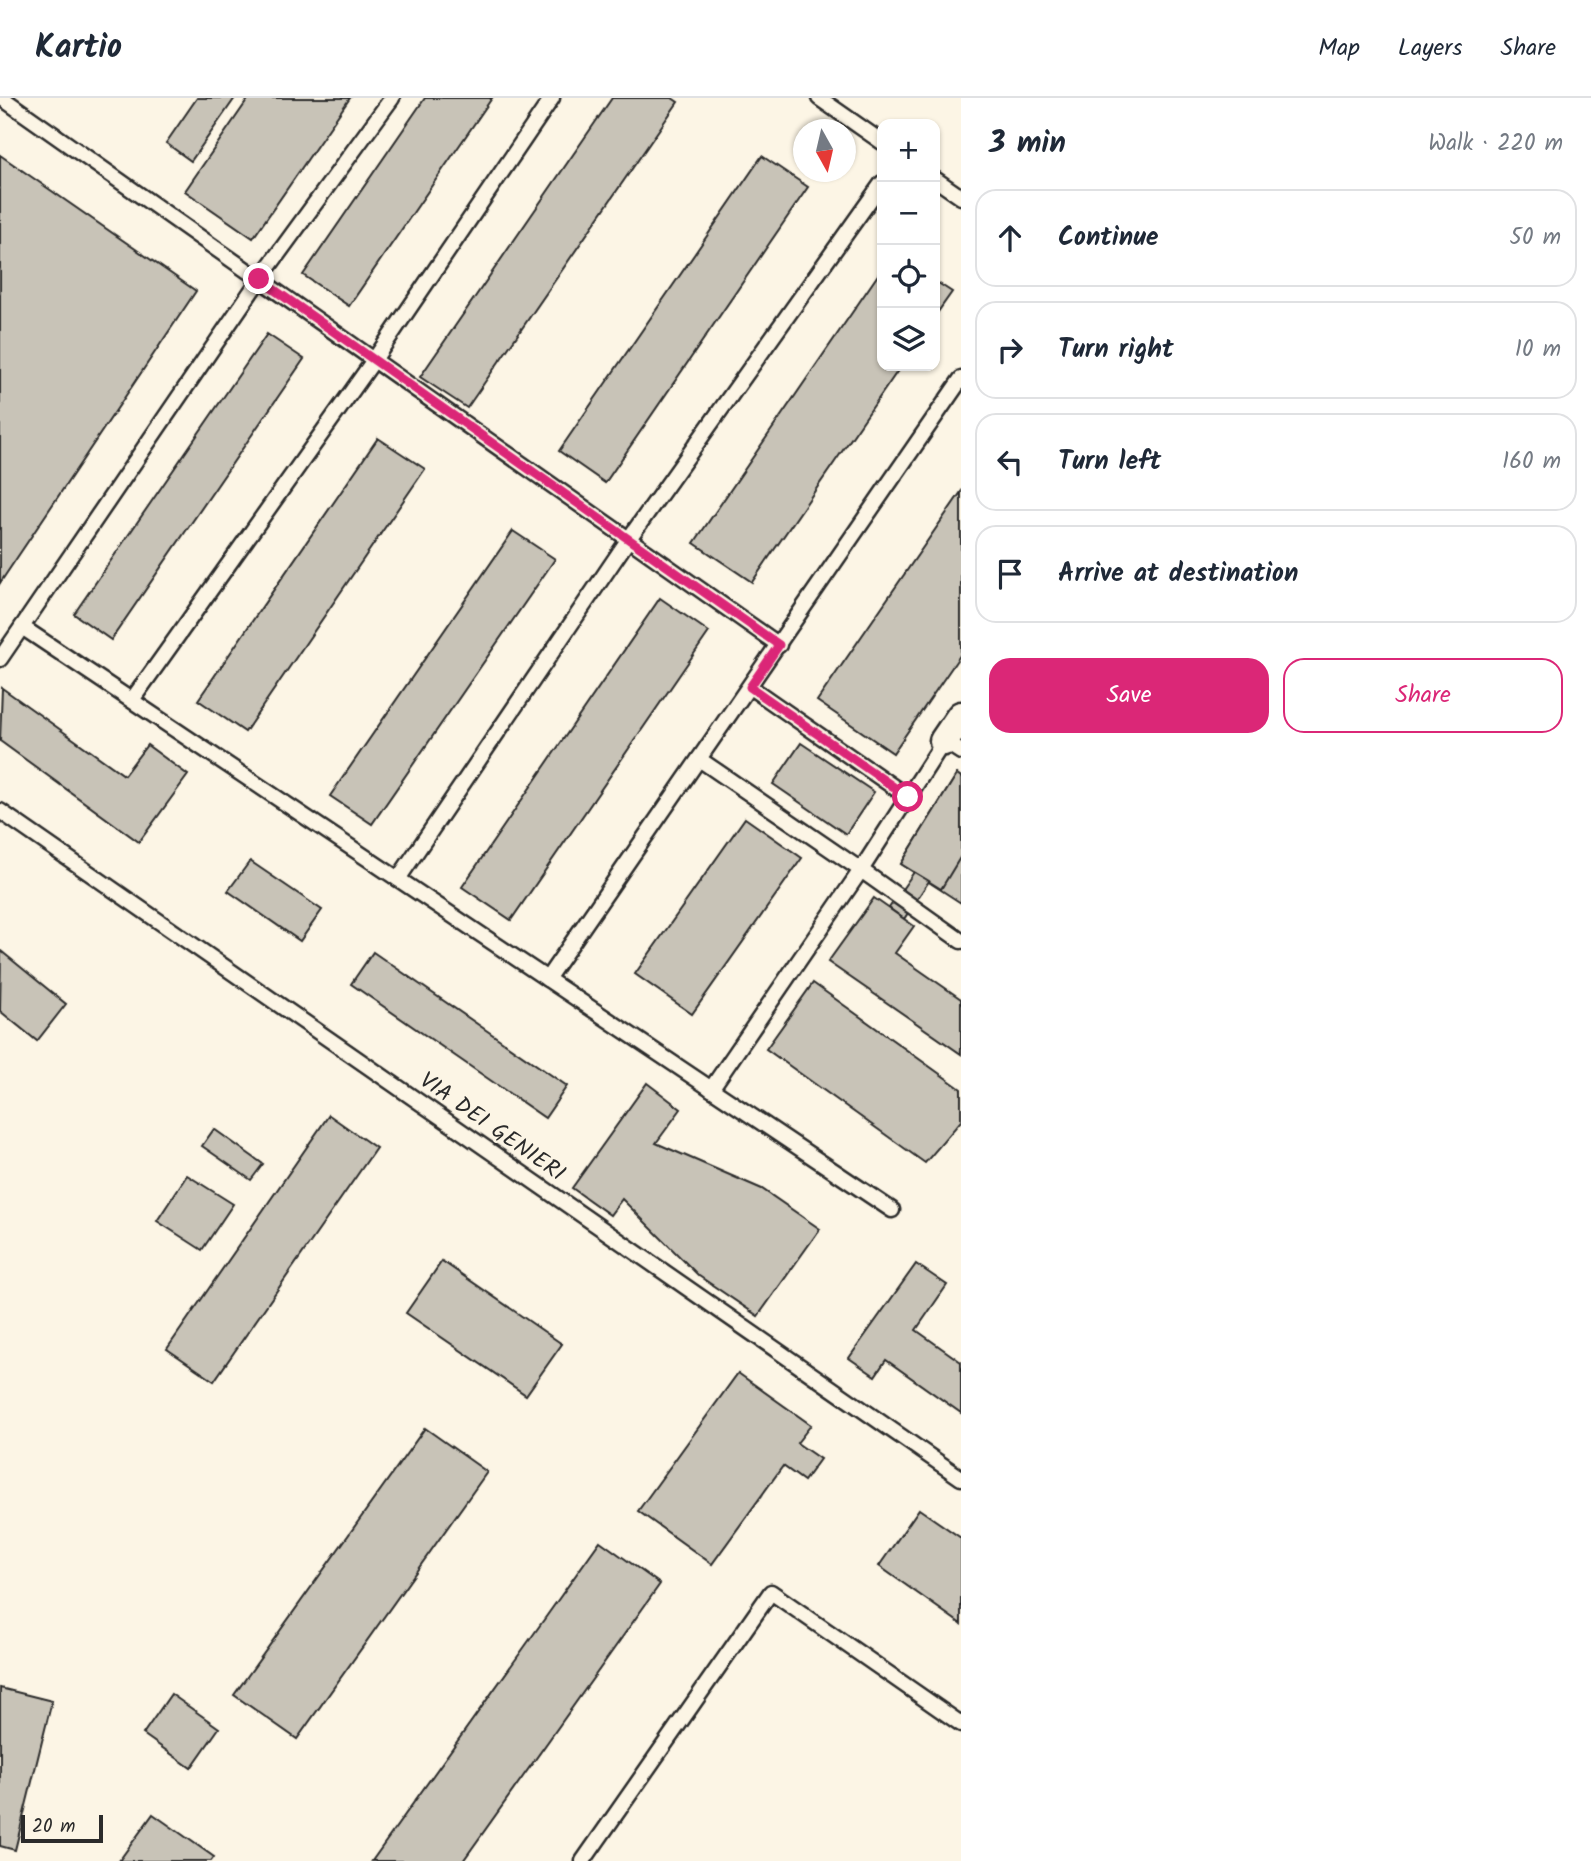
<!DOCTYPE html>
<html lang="en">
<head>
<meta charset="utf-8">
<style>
  :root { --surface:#fff; --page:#f6f6f7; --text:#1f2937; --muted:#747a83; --line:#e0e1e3; --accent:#db2777 }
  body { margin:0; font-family:Kalam,sans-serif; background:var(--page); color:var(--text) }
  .controls { position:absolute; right:21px; top:21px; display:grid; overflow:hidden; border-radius:14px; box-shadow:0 2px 5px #0004 }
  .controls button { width:63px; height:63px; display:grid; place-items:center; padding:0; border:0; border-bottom:2px solid var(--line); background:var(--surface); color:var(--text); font:35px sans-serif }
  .compass { position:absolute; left:793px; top:21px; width:63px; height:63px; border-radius:50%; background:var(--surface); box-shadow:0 2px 5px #0004; rotate:172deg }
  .scale { position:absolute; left:21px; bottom:18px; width:82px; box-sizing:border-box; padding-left:7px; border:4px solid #2b2b2b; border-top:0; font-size:19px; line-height:24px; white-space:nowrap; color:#2b2b2b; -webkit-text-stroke:5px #fcf5e5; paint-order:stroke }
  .stop { position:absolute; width:21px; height:21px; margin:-16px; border:5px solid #db2777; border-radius:50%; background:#fff }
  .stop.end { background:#db2777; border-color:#fff; box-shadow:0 2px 7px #0008 }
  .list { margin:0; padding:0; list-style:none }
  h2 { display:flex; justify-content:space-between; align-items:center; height:91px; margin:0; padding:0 28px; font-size:30px }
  h2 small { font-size:23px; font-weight:400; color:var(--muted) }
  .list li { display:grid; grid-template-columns:46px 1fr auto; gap:21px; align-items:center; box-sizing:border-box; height:98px; margin:0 14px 14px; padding:0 14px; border:2px solid var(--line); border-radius:21px }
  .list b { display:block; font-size:26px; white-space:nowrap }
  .list em { font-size:23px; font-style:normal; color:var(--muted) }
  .actions { display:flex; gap:14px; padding:21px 28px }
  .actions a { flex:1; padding:16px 0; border:2px solid var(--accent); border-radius:21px; text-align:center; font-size:24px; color:var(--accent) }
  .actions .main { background:var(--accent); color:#fff }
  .icon { flex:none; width:38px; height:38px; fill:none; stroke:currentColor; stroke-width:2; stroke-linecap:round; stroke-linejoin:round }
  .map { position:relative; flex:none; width:961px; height:1763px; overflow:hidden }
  header { display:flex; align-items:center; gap:42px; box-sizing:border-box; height:98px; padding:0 35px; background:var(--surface); border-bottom:2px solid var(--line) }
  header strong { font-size:33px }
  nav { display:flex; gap:38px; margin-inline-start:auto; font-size:24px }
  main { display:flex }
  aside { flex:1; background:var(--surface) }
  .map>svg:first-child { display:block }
  .building { fill:#c8c3b7; stroke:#2b2b2b; stroke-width:2 }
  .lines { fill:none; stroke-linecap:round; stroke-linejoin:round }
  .lane-casing { stroke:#2b2b2b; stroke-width:19 }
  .street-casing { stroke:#2b2b2b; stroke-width:33 }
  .lane { stroke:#fcf5e5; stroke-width:14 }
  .street { stroke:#fcf5e5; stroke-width:28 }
  .route { stroke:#db2777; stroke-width:9 }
  .labels { text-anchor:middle; stroke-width:5; stroke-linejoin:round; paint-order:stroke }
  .street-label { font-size:23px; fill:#2b2b2b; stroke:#fcf5e5 }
</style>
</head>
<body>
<header>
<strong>Kartio</strong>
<nav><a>Map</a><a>Layers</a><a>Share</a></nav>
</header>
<main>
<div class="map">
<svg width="961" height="1763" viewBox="0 0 961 1763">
  <rect width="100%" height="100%" fill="#fcf5e5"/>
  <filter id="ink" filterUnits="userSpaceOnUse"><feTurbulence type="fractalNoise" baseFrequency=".0143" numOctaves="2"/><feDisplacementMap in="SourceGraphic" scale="14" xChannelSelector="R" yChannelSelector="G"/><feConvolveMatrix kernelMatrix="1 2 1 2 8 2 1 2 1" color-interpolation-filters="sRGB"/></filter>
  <g filter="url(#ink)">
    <!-- building -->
    <g class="building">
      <path d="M197 0H235L191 63 166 45Z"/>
      <path d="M249 0H350L253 140 185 93Z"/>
      <path d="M425 0H492L349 208 303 177Z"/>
      <path d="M612 0H672L678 4 467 310 420 279Z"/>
      <path d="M0 57 196 193 0 485Z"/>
      <path d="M762 58 808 89 605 385 559 353Z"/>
      <path d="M882 171V268H901L752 484 694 445Z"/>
      <path d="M935 183 952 194 935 218Z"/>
      <path d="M267 236 304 261 111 542 74 516Z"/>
      <path d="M378 340 425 371 245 634 198 602Z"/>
      <path d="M961 394V556L893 655 817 603Z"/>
      <path d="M513 433 555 461 372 726 330 698Z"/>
      <path d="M660 500 709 534 511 822 462 789Z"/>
      <path d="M2 590 124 677 147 647 188 677 139 744 0 643Z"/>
      <path d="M801 645 874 694 846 736 773 686Z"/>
      <path d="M957 676 961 679V805L901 766Z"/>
      <path d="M957 676 961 679V758L941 791 901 766Z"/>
      <path d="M745 720 802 760 692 916 635 876Z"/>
      <path d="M250 763 322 812 300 843 228 793Z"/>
      <path d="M914 774 929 783 904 821 889 810Z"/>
      <path d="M874 800 914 828 895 855 961 901V956L828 864Z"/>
      <path d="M1 853 66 906 37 943 0 913Z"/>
      <path d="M373 854 567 988 545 1020 351 886Z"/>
      <path d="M813 885 961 991V1023L925 1065 766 951Z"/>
      <path d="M647 985 681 1011 656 1045 762 1091 820 1131 758 1218 699 1178 622 1101 610 1117 572 1090Z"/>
      <path d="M329 1017 376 1050 214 1283 167 1251Z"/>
      <path d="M214 1031 263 1066 251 1082 202 1048Z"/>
      <path d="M187 1077 233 1106 202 1152 157 1123Z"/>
      <path d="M442 1163 562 1246 526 1297 406 1215Z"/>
      <path d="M916 1166 947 1187 916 1232 961 1264V1315L886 1262 875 1278 849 1260Z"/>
      <path d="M738 1275 811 1327 797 1345 820 1361 804 1383 783 1368 712 1466 638 1413Z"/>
      <path d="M425 1330 487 1374 297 1641 234 1597Z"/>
      <path d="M919 1411 961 1440V1526L879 1468Z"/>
      <path d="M600 1443 660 1486 463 1763H372Z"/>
      <path d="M0 1590 52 1603 15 1752 0 1748Z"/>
      <path d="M171 1596 219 1630 191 1670 143 1636Z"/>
      <path d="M153 1716 214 1759 211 1763H119Z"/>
    </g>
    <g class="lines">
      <!-- lane casing -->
      <g class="lane-casing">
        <g id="lane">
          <path d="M2 0 779 547"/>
          <path d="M819 0 882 44"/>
          <path d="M935 81 961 99"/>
          <path d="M22 529 892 1112"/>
          <path d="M0 561 259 182 392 0"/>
          <path d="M750 589 908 699"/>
          <path d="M132 602 374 262 552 0"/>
          <path d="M699 661 861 772 944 643 961 654"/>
          <path d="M0 713 961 1380"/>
          <path d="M398 781 628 442 882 85"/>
          <path d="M547 881 961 281"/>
          <path d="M711 991 861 772 961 843"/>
          <path d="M583 1763 771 1494 961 1626"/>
        </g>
      </g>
      <!-- street casing -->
      <g class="street-casing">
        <path id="street" d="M944 643 961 618"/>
      </g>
      <!-- lane -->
      <use href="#lane" class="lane"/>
      <!-- street -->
      <use href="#street" class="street"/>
    </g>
  </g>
  <g class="lines" filter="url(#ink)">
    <!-- route -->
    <path class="route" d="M259 181 779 547 750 589 908 699"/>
  </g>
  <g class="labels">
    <!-- street labels -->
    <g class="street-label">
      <text transform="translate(493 1028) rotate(35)" y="8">VIA DEI GENIERI</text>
    </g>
  </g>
</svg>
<div class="controls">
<button>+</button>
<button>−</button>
<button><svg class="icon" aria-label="locate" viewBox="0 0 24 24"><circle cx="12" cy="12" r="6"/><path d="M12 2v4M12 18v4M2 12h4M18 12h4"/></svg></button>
<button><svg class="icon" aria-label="layers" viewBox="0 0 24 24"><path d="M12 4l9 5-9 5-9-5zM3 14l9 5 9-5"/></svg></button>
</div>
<svg class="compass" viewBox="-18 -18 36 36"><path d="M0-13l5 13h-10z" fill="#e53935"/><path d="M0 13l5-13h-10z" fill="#747a83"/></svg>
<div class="scale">20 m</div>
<div class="stop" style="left:908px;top:699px"></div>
<div class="stop end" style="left:259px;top:181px"></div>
</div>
<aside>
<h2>3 min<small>Walk · 220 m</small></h2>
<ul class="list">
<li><svg class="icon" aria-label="ahead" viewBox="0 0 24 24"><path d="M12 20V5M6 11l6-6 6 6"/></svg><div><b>Continue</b></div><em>50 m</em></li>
<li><svg class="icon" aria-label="right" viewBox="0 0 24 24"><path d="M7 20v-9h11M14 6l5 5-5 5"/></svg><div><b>Turn right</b></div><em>10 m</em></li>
<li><svg class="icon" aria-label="left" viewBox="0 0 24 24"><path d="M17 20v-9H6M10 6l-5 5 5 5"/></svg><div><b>Turn left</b></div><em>160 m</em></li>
<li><svg class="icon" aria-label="arrive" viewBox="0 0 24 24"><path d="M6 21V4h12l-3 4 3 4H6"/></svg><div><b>Arrive at destination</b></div></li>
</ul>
<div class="actions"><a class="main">Save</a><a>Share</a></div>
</aside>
</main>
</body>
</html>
